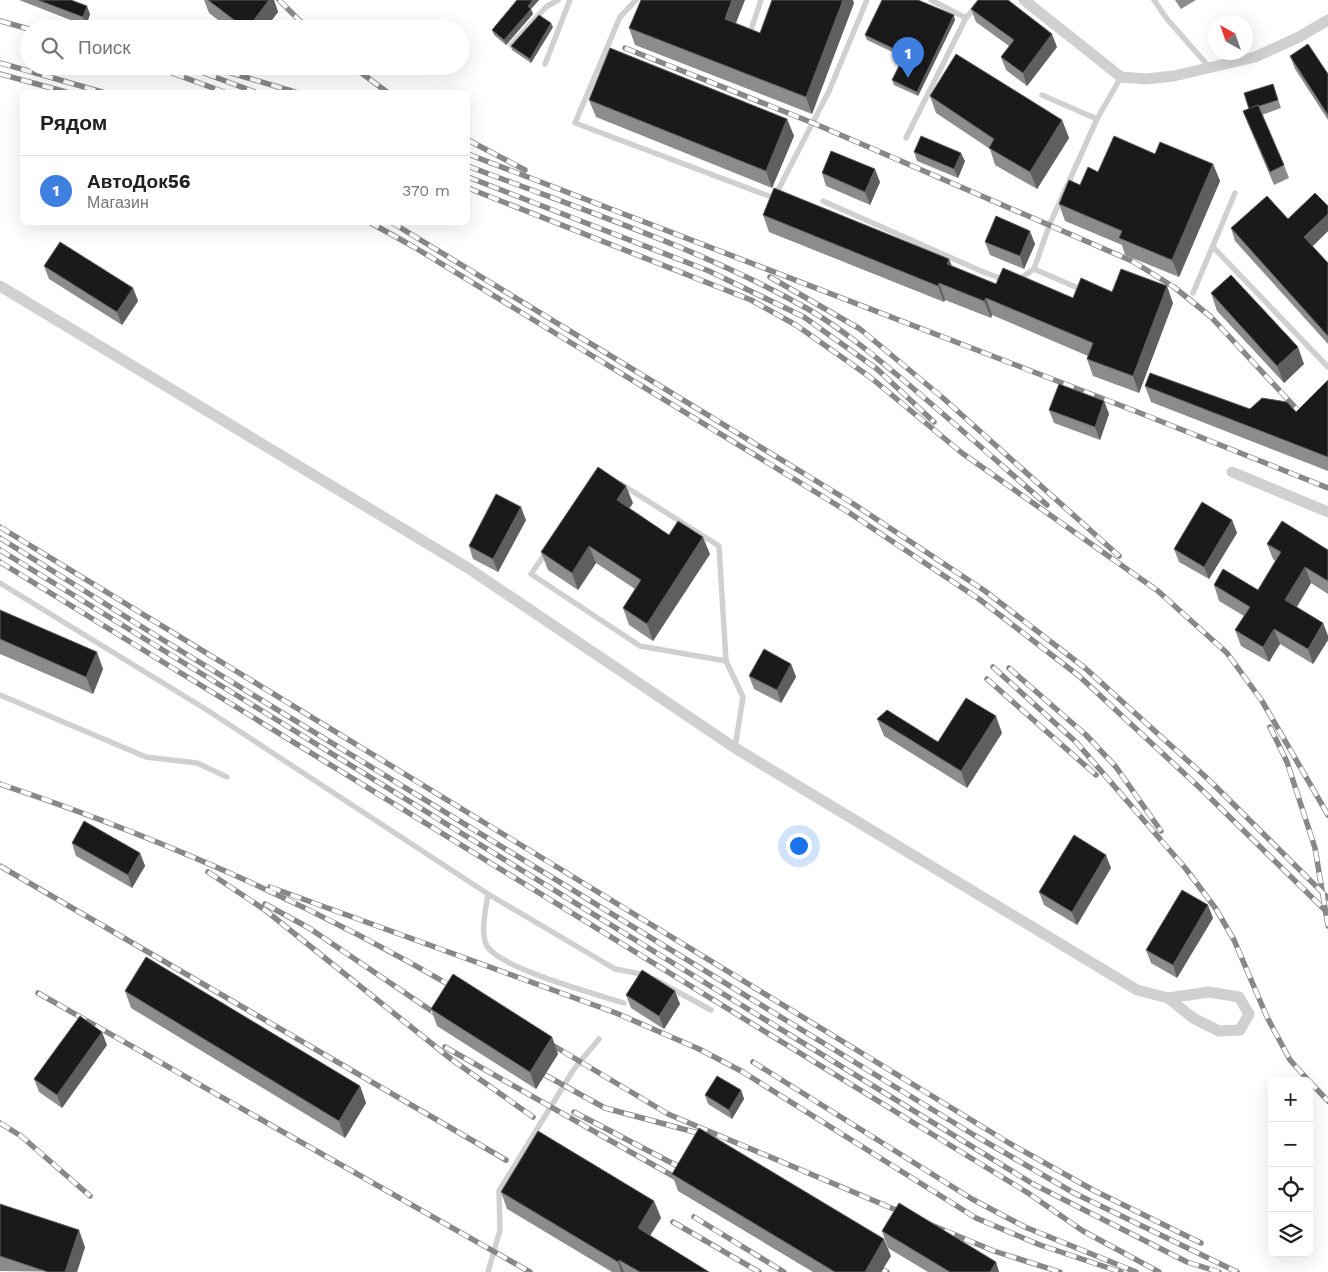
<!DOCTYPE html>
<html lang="ru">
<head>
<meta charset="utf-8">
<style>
  :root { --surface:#fff; --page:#f2f2f2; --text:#202124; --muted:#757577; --line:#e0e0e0; --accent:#e63946 }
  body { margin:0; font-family:"Work Sans",sans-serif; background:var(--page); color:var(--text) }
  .controls { position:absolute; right:15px; bottom:15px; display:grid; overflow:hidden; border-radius:8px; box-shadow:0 5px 20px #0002 }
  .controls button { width:45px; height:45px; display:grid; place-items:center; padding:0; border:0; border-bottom:1px solid var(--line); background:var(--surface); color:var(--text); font:25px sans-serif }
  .compass { position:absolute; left:1208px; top:15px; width:45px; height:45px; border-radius:50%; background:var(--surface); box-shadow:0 5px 20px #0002; rotate:320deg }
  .you { position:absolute; left:798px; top:845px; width:18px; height:18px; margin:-12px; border:4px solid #fff; border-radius:50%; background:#1a73e8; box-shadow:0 0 0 8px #1a73e833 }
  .badge { display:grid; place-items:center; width:32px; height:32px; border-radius:50%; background:var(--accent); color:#fff; font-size:16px; font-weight:700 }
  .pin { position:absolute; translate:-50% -41px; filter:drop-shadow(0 1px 2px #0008) }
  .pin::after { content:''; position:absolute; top:26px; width:18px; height:15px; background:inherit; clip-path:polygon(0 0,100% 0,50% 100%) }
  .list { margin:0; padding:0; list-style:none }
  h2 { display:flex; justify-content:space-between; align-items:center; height:65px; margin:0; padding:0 20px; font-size:21px }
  h2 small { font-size:16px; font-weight:400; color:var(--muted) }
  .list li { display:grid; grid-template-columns:32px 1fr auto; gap:15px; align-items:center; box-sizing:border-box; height:70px; padding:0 20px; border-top:1px solid var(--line) }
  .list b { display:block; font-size:19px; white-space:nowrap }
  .list p { margin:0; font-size:16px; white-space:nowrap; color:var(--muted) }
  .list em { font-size:16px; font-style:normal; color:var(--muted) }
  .icon { flex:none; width:28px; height:28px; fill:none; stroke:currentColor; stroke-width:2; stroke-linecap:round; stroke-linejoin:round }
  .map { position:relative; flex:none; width:1328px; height:1272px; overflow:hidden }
  .search { position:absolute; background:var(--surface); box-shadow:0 5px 20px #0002; left:20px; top:20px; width:450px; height:55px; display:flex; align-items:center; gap:12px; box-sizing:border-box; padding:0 18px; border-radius:28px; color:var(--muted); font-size:19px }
  .panel { position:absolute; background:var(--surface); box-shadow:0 5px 20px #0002; left:20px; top:90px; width:450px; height:135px; border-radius:8px }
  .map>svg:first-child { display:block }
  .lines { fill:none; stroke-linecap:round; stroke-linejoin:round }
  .service { stroke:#d0d0d0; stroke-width:5.5 }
  .minor { stroke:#d0d0d0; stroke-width:11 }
  .rail-casing { stroke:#888; stroke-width:5.5 }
  .rail { stroke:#fff; stroke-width:4; stroke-dasharray:11; stroke-linecap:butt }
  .wall { fill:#8c8c8c }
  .shaded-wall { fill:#5f5f5f }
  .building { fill:#1a1a1a; stroke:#5f5f5f }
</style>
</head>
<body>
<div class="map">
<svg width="1328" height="1272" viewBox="0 0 1328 1272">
  <rect width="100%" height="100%" fill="#fff"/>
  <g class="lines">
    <!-- service -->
    <g class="service">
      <path d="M636 0 620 17 575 123 774 198 829 91 867 0"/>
      <path d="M931 0 966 18"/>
      <path d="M1154 0 1167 19 1210 68"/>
      <path d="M751 30 761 0"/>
      <path d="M511 45 546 7 558 0"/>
      <path d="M545 64 570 0"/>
      <path d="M1042 95 1097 119"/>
      <path d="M906 138 966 18 981 0"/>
      <path d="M823 201 981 271 1005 280"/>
      <path d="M1213 247 1328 367"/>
      <path d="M1034 269 1078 288"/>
      <path d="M1017 279 1021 278 1034 269 1049 226 1097 119 1121 77"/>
      <path d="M1193 293 1235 193"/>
      <path d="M621 484 719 546 726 661 743 697 735 748"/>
      <path d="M547 551 531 574 640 646 726 661"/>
      <path d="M0 583 207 710 488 894 615 969 646 975"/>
      <path d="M0 695 146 757 197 763 227 777"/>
      <path d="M488 894C486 907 480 934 487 946 501 969 596 994 624 1003"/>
      <path d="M654 979 711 1010"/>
      <path d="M488 1272 500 1230 499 1191 574 1069 599 1039"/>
    </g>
    <!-- minor -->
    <g class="minor">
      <path d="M1024 0 1121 77 1146 79 1174 76 1255 57 1299 37 1328 20"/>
      <path d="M0 286 468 568 735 748 1137 990 1168 998 1193 1018 1219 1031 1240 1030 1249 1014 1239 997 1209 992 1168 998"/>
      <path d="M1232 472 1328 512"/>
    </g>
    <!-- rail casing -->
    <g class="rail-casing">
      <g id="rail">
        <path d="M279 0 308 29"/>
        <path d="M0 21 29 29"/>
        <path d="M625 48 813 123 1132 261 1174 287 1211 317 1307 420"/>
        <path d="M0 63 102 92"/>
        <path d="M153 66 224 92"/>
        <path d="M185 66 255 92"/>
        <path d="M208 66 295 92"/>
        <path d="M352 66 387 92"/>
        <path d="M0 74 66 92"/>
        <path d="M468 140 525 170"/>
        <path d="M468 154 1135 411 1328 488"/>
        <path d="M468 166C582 210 702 249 808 309 842 329 872 354 902 379 951 420 999 463 1047 505"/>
        <path d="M468 177 709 271 804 317 877 369 934 422"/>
        <path d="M468 188 751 300 796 325 870 377 962 453 1158 591 1227 653 1262 701 1328 815"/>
        <path d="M369 222 414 247 845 510 979 599 1079 676 1201 789 1328 913"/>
        <path d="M391 222 849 501 985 591 1085 668 1208 779 1328 898"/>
        <path d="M770 277 860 329 943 398 1119 556"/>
        <path d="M0 527 1009 1143 1093 1190 1201 1243"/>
        <path d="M0 538 155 635 974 1135 1074 1193 1237 1272"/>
        <path d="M0 550 1033 1184 1187 1262 1219 1272"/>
        <path d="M0 562 1028 1193 1083 1231 1159 1272"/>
        <path d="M993 667 1076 742 1186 869 1216 909 1234 940 1267 1017 1290 1060 1309 1081"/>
        <path d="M1009 668 1086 735 1116 767 1161 831"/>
        <path d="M987 679 1096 775"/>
        <path d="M1270 727 1287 762 1315 848 1328 926"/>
        <path d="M0 784C159 837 315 906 460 991"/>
        <path d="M0 866 506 1160"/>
        <path d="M208 872 265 910 451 1059 533 1117"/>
        <path d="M270 887 616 1013 699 1049 743 1072 976 1218 1040 1245 1121 1272"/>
        <path d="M265 904 309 928 442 1018"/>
        <path d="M38 993 530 1272"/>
        <path d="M544 1040 668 1114 908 1215"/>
        <path d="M445 1047 680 1180"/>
        <path d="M753 1062 972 1199 1025 1227 1136 1272"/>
        <path d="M545 1075 605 1108 698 1133"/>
        <path d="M1309 1081 1328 1101"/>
        <path d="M574 1112 689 1172"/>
        <path d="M0 1123 21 1136 90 1196"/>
        <path d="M694 1217 784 1272"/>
        <path d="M673 1222 759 1272"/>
        <path d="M924 1222 994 1251 1060 1272"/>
        <path d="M883 1270 887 1272"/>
      </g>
    </g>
    <!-- rail -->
    <use href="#rail" class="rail"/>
  </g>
  <!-- wall -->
  <g class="wall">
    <path d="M19 0H71L90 14 86 26Z"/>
    <path d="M204 0H274L278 12 265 29H230L209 13Z"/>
    <path d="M517 0H539L531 9 533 14 506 45 494 35 492 30Z"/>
    <path d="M1175 0H1196L1181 9Z"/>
    <path d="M854 3 812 114 635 45 629 28 736 24 760 33Z"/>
    <path d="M971 9 1057 47 1027 86 1006 70 1001 57 1009 46 976 22Z"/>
    <path d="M955 20 918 96 894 85 892 80 903 57 867 40 865 35Z"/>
    <path d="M553 27 531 63 512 50 511 46Z"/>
    <path d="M1290 56 1328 74V120L1295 69Z"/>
    <path d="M1273 84 1281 108 1262 115 1284 165 1289 178 1274 185 1248 124 1243 111 1249 109Z"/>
    <path d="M930 96 1062 120 1069 138 1037 189 995 165 990 149 936 113Z"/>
    <path d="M589 100 787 119 794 136 772 188 596 117Z"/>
    <path d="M914 152 965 161 958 178 917 161Z"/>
    <path d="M1155 154 1213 164 1220 181 1179 277 1125 255 1122 245 1065 221 1059 204 1080 185 1098 172Z"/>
    <path d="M822 173 880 182 870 205 826 186Z"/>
    <path d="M1328 206V231L1312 246 1328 263V344L1235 241 1231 228 1288 219Z"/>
    <path d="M763 215 949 259 952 266 996 284 1073 298 1112 292 1173 303 1139 393 1093 376 1087 359 1088 356 992 315 991 318 945 300 944 302 769 232Z"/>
    <path d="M985 242 1035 244 1024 269 990 255Z"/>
    <path d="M44 266 133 288 138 301 122 325 49 279Z"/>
    <path d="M1211 293 1304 364 1284 383 1217 311Z"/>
    <path d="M1328 380V471L1151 402 1145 386 1250 409 1296 412Z"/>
    <path d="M1104 401 1109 414 1100 440 1054 423 1049 410Z"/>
    <path d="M633 503 629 509 669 535 710 554 653 641 629 625 623 608 635 589 596 563 578 590 548 570 541 552Z"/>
    <path d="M526 520 498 572 473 559 469 546Z"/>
    <path d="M1232 520 1237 533 1209 579 1179 562 1174 549Z"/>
    <path d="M1267 544 1328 550V594L1311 583 1297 607 1323 623 1328 636V640L1313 664 1280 644 1269 662 1241 646 1235 630 1244 616 1219 601 1214 585 1258 590 1275 561 1273 559Z"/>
    <path d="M0 610 103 669 93 694 0 654Z"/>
    <path d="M791 664 796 677 781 703 754 689 749 676Z"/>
    <path d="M877 719 938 742 1002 733 967 788 884 736Z"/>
    <path d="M72 843 140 853 145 866 132 888 76 856Z"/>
    <path d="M1111 868 1077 925 1044 905 1039 892Z"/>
    <path d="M1213 918 1177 978 1151 963 1146 950Z"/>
    <path d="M125 991 360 1086 366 1103 345 1138 131 1008Z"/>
    <path d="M626 995 680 1004 664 1029 631 1008Z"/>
    <path d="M431 1009 552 1037 558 1054 536 1089 437 1026Z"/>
    <path d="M107 1045 62 1108 39 1092 34 1079Z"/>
    <path d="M741 1090 744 1099 732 1119 708 1104 705 1095Z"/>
    <path d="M672 1174 891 1256 881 1272H813L678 1191Z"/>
    <path d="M501 1192 654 1201 661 1218 650 1236 709 1272H612L507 1209Z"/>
    <path d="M0 1204 85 1247 77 1272 0 1271Z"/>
    <path d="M882 1231 996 1262 999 1272H928L888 1248Z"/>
  </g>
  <!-- shaded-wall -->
  <g class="shaded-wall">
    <path d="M269 0H274L278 12 265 29H247Z"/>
    <path d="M533 0H539L531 9 533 14 506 45 504 40Z"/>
    <path d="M732 0H745L731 36 725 19Z"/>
    <path d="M843 0H853L854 3 812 114 806 97Z"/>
    <path d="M87 6 90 14 86 26 83 17Z"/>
    <path d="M954 15 955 20 918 96 917 92Z"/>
    <path d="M551 23 553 27 531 63 530 59Z"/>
    <path d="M1052 34 1057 47 1027 86 1023 73Z"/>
    <path d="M787 119 794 136 772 188 766 171Z"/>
    <path d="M1062 120 1069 138 1037 189 1030 172Z"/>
    <path d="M961 153 965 161 958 178 954 169Z"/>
    <path d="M1213 164 1220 181 1179 277 1172 260Z"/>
    <path d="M875 169 880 182 870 205 865 192Z"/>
    <path d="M1328 214V231L1309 250 1304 237Z"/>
    <path d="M1030 231 1035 244 1024 269 1020 256Z"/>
    <path d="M949 259 955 275 947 264Z"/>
    <path d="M939 283 945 300 944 302 938 286Z"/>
    <path d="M1167 286 1173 303 1139 393 1133 376Z"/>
    <path d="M133 288 138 301 122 325 117 312Z"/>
    <path d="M986 298 992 315 991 318 984 301Z"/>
    <path d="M1298 347 1304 364 1284 383 1277 366Z"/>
    <path d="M1104 401 1109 414 1100 440 1095 427Z"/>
    <path d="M626 486 633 503 623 518 617 500Z"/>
    <path d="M521 507 526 520 498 572 493 559Z"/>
    <path d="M1232 520 1237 533 1209 579 1204 567Z"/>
    <path d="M703 537 710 554 653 641 647 624Z"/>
    <path d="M589 546 596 563 578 590 572 573Z"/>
    <path d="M1305 567 1311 583 1291 616 1285 600Z"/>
    <path d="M1323 623 1328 636V640L1313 664 1308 649Z"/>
    <path d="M1274 629 1280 644 1269 662 1263 647Z"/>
    <path d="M97 652 103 669 93 694 86 677Z"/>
    <path d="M791 664 796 677 781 703 777 690Z"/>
    <path d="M996 716 1002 733 967 788 961 771Z"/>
    <path d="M140 853 145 866 132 888 128 875Z"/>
    <path d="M1106 855 1111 868 1077 925 1072 912Z"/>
    <path d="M1208 905 1213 918 1177 978 1173 965Z"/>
    <path d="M675 991 680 1004 664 1029 659 1016Z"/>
    <path d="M102 1032 107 1045 62 1108 57 1095Z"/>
    <path d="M552 1037 558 1054 536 1089 530 1072Z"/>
    <path d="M360 1086 366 1103 345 1138 339 1121Z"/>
    <path d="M741 1090 744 1099 732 1119 729 1110Z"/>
    <path d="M654 1201 661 1218 644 1245 638 1228Z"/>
    <path d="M79 1230 85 1247 77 1272H65Z"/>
    <path d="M884 1239 891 1256 881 1272H865Z"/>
    <path d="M619 1260 624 1272H621L618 1262Z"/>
    <path d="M996 1262 999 1272H990Z"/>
  </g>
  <!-- building -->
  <g class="building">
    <path d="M38 0H71L87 6 83 17Z"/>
    <path d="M208 0H269L247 29H246Z"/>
    <path d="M517 0H533L528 6 531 9 504 40 492 30Z"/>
    <path d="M641 0H732L725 19 760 33 772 0H843L806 97 629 28Z"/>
    <path d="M882 0H918L954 15 917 92 892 80 905 54 865 35Z"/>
    <path d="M978 0H1008L1052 34 1023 73 1001 57 1014 40 971 9Z"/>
    <path d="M539 15 551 23 530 59 511 46Z"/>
    <path d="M1308 44 1328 74V115L1290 56Z"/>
    <path d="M610 48 787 119 766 171 589 100Z"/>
    <path d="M956 54 1062 120 1030 172 989 148 994 139 930 96Z"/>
    <path d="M1273 84 1278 100 1259 106 1258 105 1249 109 1244 93Z"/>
    <path d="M1258 105 1284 165 1270 172 1243 111Z"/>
    <path d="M921 136 961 153 954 169 914 152Z"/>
    <path d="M1114 136 1155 154 1160 142 1213 164 1172 260 1119 238 1122 231 1059 204 1069 180 1080 185 1088 167 1098 172Z"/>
    <path d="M831 151 875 169 865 192 822 173Z"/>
    <path d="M774 188 949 259 947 264 996 284 1003 268 1073 298 1081 278 1112 292 1121 269 1167 286 1133 376 1087 359 1093 343 986 298 984 301 939 283 938 286 763 215Z"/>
    <path d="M1315 193 1328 206V214L1304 237 1328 263V336L1231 228 1267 196 1288 219Z"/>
    <path d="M996 216 1030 231 1020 256 985 242Z"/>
    <path d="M60 242 133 288 117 312 44 266Z"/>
    <path d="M1231 275 1298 347 1277 366 1211 293Z"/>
    <path d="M1150 373 1250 409 1262 398 1287 402 1296 412 1328 380V457L1145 386Z"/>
    <path d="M1059 384 1104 401 1095 427 1049 410Z"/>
    <path d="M598 467 626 486 617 500 669 535 678 521 703 537 647 624 623 608 641 580 589 546 572 573 541 552Z"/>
    <path d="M496 494 521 507 493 559 469 546Z"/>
    <path d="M1202 502 1232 520 1204 567 1174 549Z"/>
    <path d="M1282 521 1328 550V581L1305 567 1285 600 1323 623 1308 649 1274 629 1263 647 1235 630 1250 607 1214 585 1223 569 1258 590 1281 552 1267 544Z"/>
    <path d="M0 610 97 652 86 677 0 639Z"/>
    <path d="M764 649 791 664 777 690 749 676Z"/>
    <path d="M966 698 996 716 961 771 877 719 887 710 938 742Z"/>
    <path d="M84 821 140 853 128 875 72 843Z"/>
    <path d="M1074 835 1106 855 1072 912 1039 892Z"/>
    <path d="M1182 890 1208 905 1173 965 1146 950Z"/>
    <path d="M146 957 360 1086 339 1121 125 991Z"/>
    <path d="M642 970 675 991 659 1016 626 995Z"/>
    <path d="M453 974 552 1037 530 1072 431 1009Z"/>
    <path d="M80 1016 102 1032 57 1095 34 1079Z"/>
    <path d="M717 1076 741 1090 729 1110 705 1095Z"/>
    <path d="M699 1128 884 1239 865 1272H835L672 1174Z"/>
    <path d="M538 1131 654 1201 638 1228 709 1272H640L619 1260 618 1262 501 1192Z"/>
    <path d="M899 1203 996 1262 990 1272H950L882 1231Z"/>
    <path d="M0 1204 79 1230 65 1272H48L0 1256Z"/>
  </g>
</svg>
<div class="controls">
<button>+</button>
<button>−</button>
<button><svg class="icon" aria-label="locate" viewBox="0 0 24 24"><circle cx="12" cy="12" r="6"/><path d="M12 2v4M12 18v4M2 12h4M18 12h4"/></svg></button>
<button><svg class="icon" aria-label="layers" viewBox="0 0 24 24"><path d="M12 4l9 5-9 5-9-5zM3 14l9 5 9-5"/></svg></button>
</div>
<svg class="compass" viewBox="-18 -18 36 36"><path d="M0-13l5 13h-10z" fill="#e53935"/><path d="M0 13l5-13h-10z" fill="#757577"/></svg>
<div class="you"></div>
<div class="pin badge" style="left:908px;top:78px;background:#3f7fe0">1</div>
<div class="search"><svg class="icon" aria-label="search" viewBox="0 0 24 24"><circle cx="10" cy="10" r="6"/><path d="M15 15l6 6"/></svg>Поиск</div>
<section class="panel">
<h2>Рядом<small></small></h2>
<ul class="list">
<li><span class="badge" style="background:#3f7fe0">1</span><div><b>АвтоДок56</b><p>Магазин</p></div><em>370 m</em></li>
</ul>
</section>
</div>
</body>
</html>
